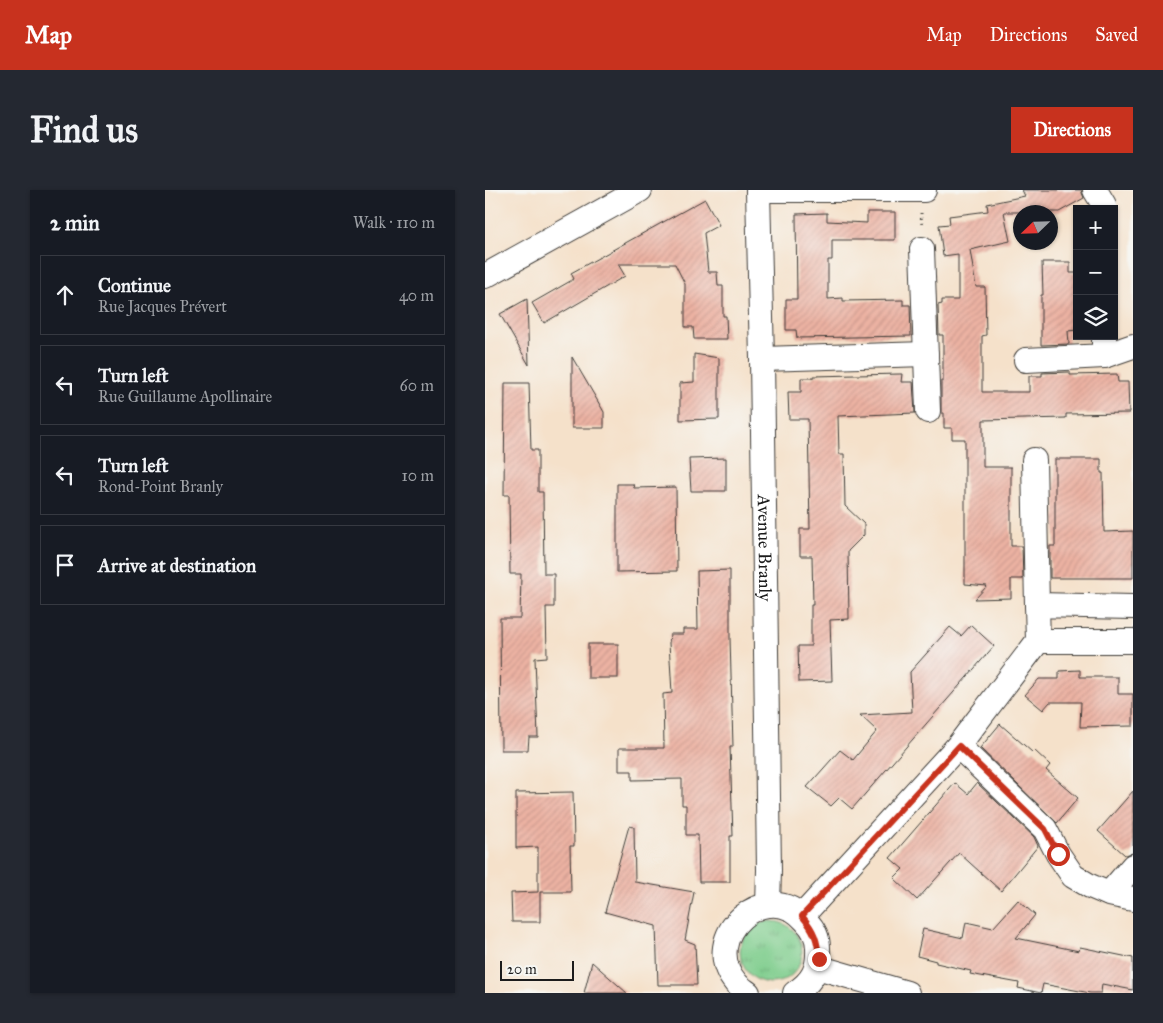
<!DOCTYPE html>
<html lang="en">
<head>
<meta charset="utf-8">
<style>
  :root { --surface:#171b24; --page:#242831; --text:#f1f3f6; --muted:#9ea1a6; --line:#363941; --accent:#c8321e }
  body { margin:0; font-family:"IM FELL Great Primer",serif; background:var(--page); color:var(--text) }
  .controls { position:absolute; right:15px; top:15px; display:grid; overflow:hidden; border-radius:0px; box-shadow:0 1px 4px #0004 }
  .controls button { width:45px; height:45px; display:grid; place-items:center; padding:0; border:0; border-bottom:1px solid var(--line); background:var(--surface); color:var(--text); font:25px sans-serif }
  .compass { position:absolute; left:528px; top:15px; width:45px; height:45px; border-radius:50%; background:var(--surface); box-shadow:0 1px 4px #0004; rotate:247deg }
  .scale { position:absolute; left:15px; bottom:12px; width:74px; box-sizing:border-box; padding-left:5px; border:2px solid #1c1c1c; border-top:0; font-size:14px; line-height:18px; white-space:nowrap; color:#1c1c1c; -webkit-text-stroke:4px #f6f6f2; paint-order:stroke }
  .stop { position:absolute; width:15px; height:15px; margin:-11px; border:4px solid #c8321e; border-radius:50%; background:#fff }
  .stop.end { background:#c8321e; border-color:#fff; box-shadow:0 1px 5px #0008 }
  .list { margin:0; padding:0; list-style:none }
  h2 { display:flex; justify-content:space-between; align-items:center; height:65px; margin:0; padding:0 20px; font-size:21px }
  h2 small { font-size:16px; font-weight:400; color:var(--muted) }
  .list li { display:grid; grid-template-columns:32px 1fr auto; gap:15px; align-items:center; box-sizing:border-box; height:80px; margin:0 10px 10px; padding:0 10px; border:1px solid var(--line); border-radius:0px }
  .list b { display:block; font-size:19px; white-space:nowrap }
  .list p { margin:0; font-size:16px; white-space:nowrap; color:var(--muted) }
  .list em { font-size:16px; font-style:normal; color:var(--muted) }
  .icon { flex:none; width:28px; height:28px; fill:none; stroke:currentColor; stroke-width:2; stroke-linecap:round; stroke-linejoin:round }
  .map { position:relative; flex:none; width:648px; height:803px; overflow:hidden; border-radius:0px }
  header { display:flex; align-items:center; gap:30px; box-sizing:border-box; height:70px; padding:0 25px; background:var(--accent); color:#fff }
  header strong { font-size:24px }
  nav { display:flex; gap:28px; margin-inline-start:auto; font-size:18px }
  .intro { display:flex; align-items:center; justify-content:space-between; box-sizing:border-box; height:120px; padding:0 30px }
  h1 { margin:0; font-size:35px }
  .button { padding:12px 22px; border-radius:0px; background:var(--accent); color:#fff; font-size:18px; font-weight:700 }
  main { display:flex; gap:30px; padding:0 30px }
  aside { flex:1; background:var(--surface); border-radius:0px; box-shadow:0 1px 4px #0004 }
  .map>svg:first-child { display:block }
  .grass { fill:url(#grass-tufts); stroke:#4e7454 }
  .building { fill:url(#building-hatch) }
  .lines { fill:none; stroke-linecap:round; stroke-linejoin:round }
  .minor-casing { stroke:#3d3a36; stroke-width:26 }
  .path { stroke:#3d3a36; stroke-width:3; stroke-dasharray:1 4; stroke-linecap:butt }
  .minor { stroke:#fff; stroke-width:24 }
  .route { stroke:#c8321e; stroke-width:6 }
  .labels { text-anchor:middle; stroke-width:4; stroke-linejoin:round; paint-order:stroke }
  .street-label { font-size:18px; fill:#1c1c1c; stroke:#f6f6f2 }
</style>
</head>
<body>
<header>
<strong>Map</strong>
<nav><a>Map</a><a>Directions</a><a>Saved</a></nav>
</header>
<div class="intro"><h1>Find us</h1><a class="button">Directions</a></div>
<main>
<aside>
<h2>2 min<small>Walk · 110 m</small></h2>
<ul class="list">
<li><svg class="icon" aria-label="ahead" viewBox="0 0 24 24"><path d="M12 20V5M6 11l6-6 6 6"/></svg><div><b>Continue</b><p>Rue Jacques Prévert</p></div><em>40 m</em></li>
<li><svg class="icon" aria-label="left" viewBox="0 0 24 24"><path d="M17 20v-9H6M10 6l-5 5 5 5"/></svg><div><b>Turn left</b><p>Rue Guillaume Apollinaire</p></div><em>60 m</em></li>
<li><svg class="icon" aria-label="left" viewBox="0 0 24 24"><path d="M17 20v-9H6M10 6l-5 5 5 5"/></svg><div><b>Turn left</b><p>Rond-Point Branly</p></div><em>10 m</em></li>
<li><svg class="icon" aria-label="arrive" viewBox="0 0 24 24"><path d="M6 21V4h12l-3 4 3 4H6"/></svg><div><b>Arrive at destination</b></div></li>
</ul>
</aside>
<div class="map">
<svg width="648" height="803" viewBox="0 0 648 803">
  <defs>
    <pattern id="grass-tufts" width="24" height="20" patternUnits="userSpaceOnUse" patternTransform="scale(1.25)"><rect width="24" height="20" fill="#7fcd8d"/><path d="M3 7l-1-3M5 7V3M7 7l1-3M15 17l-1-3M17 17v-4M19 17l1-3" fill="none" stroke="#6daf79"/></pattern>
    <pattern id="building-hatch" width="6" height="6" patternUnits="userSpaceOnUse" patternTransform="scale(1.25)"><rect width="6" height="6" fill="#ecb2a3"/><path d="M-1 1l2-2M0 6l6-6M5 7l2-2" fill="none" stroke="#ca988c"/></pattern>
  </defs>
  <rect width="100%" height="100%" fill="#f6f6f2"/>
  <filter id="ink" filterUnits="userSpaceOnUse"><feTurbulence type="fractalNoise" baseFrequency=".02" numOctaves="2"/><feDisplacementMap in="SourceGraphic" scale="10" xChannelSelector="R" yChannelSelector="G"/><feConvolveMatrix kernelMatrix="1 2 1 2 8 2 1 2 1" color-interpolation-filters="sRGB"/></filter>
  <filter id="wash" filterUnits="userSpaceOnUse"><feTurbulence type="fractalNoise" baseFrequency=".0096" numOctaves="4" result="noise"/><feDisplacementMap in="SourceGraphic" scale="20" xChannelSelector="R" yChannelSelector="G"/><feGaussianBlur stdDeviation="1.12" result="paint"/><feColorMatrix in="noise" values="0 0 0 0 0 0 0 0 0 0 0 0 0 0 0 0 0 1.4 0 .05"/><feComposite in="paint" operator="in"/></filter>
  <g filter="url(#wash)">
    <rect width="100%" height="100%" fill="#f5e1ca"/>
    <!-- grass -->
    <circle class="grass" cx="286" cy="762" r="31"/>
    <g id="blocks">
      <!-- building -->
      <g class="building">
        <path d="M537 0H596L599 8 574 22H519L525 51 485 60 491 97H500L501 145 497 146V202H544V186H557V183L585 182V185L632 184 633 192H643L644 223 581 224V228L498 230V277H526V356H537L538 389H526V408L490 409 502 396 480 394V249H467V238H459V223H456V191H458V145H454L453 115 457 114V110H473V64L458 66 454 35 465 34 464 26 503 21 502 14 540 6Z"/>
        <path d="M220 9 234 35 219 43 223 82H232L233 96H238V126H241L242 149H209L208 137H200V94L190 74H133L140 86 59 133 47 113 89 89 86 83Z"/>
        <path d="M382 22H410V50H347V70H343V109L358 108V111L418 110V115H425L426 146 312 148 311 140H301V109H312L311 24 342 23V31L382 33Z"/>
        <path d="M557 72H585V83H592V140L583 141 584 154 556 155V105H558Z"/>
        <path d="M42 109 44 175 15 124Z"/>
        <path d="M209 164 234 168V229L195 230V193L209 192Z"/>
        <path d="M87 167 119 222V238H87Z"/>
        <path d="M415 184H417L416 192H428L430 223 353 226 354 264H359L360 316 379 334V345L363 361 364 429 345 430 347 491 314 492 313 456H326V415H328L327 366H315V339H325L323 229H304L303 202H316V188H328V186Z"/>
        <path d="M20 193H44L46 260H53V302H58L59 384H69V417H61L62 467 50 468 53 547H44L43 560H16L15 428H35L36 384H25L24 305H19Z"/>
        <path d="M241 268V301H206L204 269Z"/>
        <path d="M570 269H616V283H618L619 342 648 341V388H565V356H570Z"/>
        <path d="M132 294H148L149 298 191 297 192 381 132 382Z"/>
        <path d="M245 380V448L248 557H245L248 646H245V692H214L213 645H201V615H197V589L147 590V581H134V558H179L178 504 187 503 184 453 185 444H198V439H213L212 381Z"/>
        <path d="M486 435 509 456 367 619 354 608 346 616 322 597 355 560 368 570 392 541 375 525 427 522 425 482 465 437 476 446Z"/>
        <rect x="103" y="454" width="30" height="34"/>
        <path d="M595 480V487H633V504H648V536L595 537 596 512H565L558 520 540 505 554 489H574V481Z"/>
        <path d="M515 534 547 562 549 560 565 575 561 580 593 608 572 633 495 558Z"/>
        <path d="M470 593 483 604 492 593 549 647 553 656 516 701 474 663 432 710 409 688 418 679 405 668Z"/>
        <path d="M648 601V663L640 665 613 641Z"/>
        <path d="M88 602 89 656H85L86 702H55V732H27L26 703 53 702V657L31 658V603Z"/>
        <path d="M144 636 149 637 150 692 209 702 200 750 210 754 212 795H173L171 736 120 722Z"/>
        <path d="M533 710 550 725 531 748 594 761 595 757 648 768V800L617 794 616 803H605L558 794 556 803 533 798 534 793 485 784 486 781 451 773V771L432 766 438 739 478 748 481 732 508 738Z"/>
        <path d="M107 772 142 803H99Z"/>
      </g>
    </g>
  </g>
  <g filter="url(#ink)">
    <use href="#blocks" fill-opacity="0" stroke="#3d3a36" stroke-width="1"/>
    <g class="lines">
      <!-- minor casing -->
      <g class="minor-casing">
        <g id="minor">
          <path id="s1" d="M273 0 277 169 284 680 283 715"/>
          <path d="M273 0H439"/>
          <path d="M610 0 619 15V19"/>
          <path d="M437 59 443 221"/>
          <path d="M0 86 155 0"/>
          <path d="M619 166 648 156"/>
          <path d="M277 169 441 164"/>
          <path d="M541 170 619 166V146"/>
          <path d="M549 270 552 415"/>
          <path d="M648 417 552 415 553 451H648"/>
          <path d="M473 556 560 639 573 664 588 686 605 696 624 704 648 709"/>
          <path d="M624 704 648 676"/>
          <path d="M317 726 473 556 553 451"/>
          <path d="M332 777 422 803"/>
          <path d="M263 803C259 800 254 797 251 793 212 747 282 685 321 731 328 738 333 748 333 758 334 779 328 791 310 803"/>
        </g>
      </g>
      <!-- path -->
      <path class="path" d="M436 23 437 36"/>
      <!-- minor -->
      <use href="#minor" class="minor"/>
    </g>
  </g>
  <g class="lines" filter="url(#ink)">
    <!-- route -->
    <path class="route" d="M334 769C333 750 329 740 317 726L474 556 560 639 573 664"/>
  </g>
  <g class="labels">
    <!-- street labels -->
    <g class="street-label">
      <text dy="6" stroke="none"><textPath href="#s1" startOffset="358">Avenue Branly</textPath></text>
    </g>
  </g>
</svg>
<div class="controls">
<button>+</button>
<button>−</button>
<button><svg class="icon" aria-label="layers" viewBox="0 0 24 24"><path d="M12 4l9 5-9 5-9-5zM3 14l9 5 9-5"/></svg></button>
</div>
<svg class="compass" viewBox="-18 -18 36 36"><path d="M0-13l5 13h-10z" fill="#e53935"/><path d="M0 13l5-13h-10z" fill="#9ea1a6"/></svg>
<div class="scale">20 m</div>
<div class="stop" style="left:573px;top:664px"></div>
<div class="stop end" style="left:334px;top:769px"></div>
</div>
</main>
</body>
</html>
